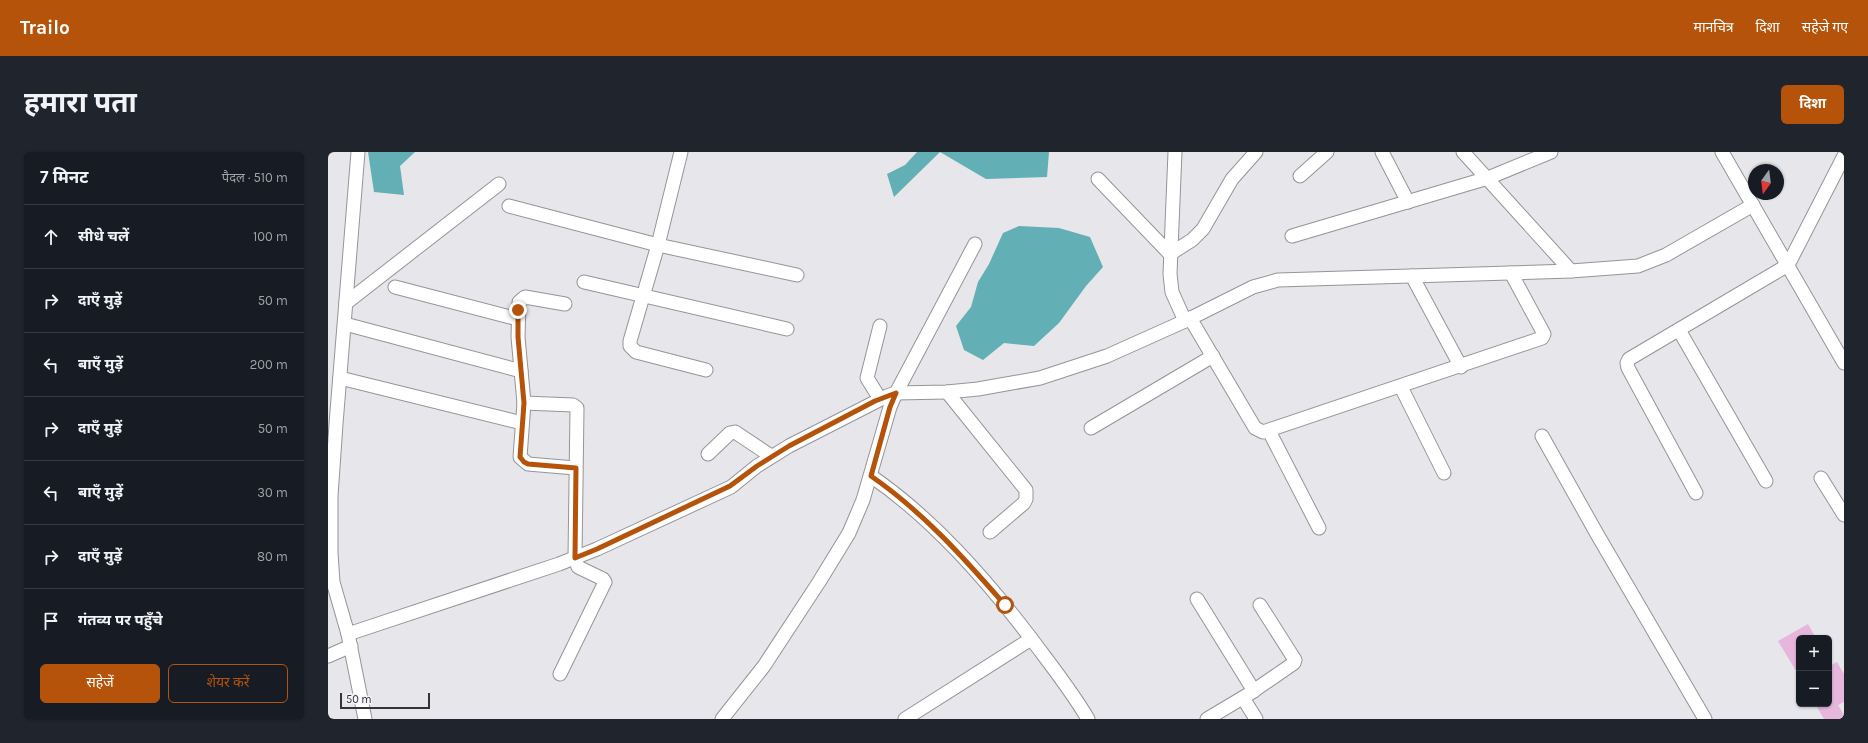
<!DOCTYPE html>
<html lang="hi">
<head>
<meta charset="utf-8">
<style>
  :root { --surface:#171b24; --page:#20242c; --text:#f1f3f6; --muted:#9ea1a6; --line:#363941; --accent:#b45309 }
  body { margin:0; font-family:Karla,"Noto Sans Devanagari",sans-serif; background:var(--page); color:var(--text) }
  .controls { position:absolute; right:12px; bottom:12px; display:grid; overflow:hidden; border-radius:6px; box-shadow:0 1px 3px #0004 }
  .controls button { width:36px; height:36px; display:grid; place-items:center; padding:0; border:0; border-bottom:1px solid var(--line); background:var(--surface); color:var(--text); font:20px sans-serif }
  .compass { position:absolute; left:1420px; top:12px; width:36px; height:36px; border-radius:50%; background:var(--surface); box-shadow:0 1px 3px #0004; rotate:194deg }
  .scale { position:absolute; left:12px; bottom:10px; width:90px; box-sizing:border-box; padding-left:4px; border:2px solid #343436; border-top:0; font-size:11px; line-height:14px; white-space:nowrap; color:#343436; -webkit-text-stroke:3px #f4f3f8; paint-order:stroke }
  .stop { position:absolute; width:12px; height:12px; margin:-9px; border:3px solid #b45309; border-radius:50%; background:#fff }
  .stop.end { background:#b45309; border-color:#fff; box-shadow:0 1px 4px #0008 }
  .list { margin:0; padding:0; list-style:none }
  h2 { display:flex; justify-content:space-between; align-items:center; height:52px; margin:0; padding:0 16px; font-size:17px }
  h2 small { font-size:13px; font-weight:400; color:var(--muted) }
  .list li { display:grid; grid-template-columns:26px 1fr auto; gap:12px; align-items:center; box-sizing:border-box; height:64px; padding:0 16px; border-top:1px solid var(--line) }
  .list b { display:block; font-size:15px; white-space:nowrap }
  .list em { font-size:13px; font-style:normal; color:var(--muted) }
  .actions { display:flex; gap:8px; padding:12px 16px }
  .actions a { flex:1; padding:9px 0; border:1px solid var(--accent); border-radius:6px; text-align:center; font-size:14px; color:var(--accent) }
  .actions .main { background:var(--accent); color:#fff }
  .icon { flex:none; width:22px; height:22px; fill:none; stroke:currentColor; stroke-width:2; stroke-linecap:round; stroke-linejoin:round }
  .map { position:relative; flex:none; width:1516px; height:567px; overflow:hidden; border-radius:6px }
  header { display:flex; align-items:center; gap:24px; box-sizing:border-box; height:56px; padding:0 20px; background:var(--accent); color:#fff }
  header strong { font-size:19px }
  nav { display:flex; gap:22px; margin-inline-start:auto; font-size:14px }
  .intro { display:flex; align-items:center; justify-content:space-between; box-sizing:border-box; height:96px; padding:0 24px }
  h1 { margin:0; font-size:28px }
  .button { padding:10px 18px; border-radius:6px; background:var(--accent); color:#fff; font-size:14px; font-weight:700 }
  main { display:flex; gap:24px; padding:0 24px }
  aside { flex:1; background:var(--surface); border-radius:6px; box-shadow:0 1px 3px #0004 }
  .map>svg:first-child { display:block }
  .water { fill:#62afb5 }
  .building { fill:#e7b6dc }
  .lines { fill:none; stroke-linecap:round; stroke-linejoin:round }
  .minor-casing { stroke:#959498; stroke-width:15 }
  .minor { stroke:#fff; stroke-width:13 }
  .route { stroke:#b45309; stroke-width:5 }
</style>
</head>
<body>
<header>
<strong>Trailo</strong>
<nav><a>मानचित्र</a><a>दिशा</a><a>सहेजे गए</a></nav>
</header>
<div class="intro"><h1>हमारा पता</h1><a class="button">दिशा</a></div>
<main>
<aside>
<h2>7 मिनट<small>पैदल · 510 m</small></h2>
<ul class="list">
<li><svg class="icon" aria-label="ahead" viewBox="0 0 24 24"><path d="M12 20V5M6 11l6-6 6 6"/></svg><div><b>सीधे चलें</b></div><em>100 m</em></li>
<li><svg class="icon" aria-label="right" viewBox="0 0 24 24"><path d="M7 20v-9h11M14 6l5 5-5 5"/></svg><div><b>दाएँ मुड़ें</b></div><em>50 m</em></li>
<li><svg class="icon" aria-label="left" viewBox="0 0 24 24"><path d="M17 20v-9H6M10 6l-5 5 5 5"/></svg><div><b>बाएँ मुड़ें</b></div><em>200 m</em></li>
<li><svg class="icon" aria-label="right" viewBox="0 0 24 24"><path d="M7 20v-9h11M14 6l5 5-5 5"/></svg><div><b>दाएँ मुड़ें</b></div><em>50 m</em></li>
<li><svg class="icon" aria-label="left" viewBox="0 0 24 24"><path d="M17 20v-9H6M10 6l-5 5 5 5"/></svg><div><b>बाएँ मुड़ें</b></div><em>30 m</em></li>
<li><svg class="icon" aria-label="right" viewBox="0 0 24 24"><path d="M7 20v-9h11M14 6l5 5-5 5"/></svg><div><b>दाएँ मुड़ें</b></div><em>80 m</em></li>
<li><svg class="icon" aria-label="arrive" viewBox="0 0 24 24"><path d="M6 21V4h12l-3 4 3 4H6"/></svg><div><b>गंतव्य पर पहुँचे</b></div></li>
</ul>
<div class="actions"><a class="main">सहेजें</a><a>शेयर करें</a></div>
</aside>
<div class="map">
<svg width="1516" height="567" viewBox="0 0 1516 567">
  <rect width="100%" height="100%" fill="#e7e6ea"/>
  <!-- water -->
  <g class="water">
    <path d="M40 0H87L72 14 76 43 46 40Z"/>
    <path d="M589 0H612L566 45 559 22 577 13Z"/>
    <path d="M612 0H721L719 25 658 27Z"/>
    <path d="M691 74 731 76 762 85 775 115 758 134 731 171 706 194 676 191 655 208 636 198 628 174 643 155 650 130 661 112 675 81Z"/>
  </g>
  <!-- building -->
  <g class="building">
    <path d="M1480 472 1488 486H1471V524L1450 489Z"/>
    <path d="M1501 508 1503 513 1509 510 1516 522V550L1510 553 1516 563V567H1496L1487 552H1501Z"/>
  </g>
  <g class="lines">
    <!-- minor casing -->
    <g class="minor-casing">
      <g id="minor">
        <path d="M30 0 8 272 3 344V401L5 430 20 482 37 567"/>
        <path d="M353 0 330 93 302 189V194L308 200 378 218"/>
        <path d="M847 0 842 122 844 140 857 169"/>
        <path d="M1054 0 1080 50"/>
        <path d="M1135 0 1243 119"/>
        <path d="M1394 0 1516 211"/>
        <path d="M972 24 999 0"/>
        <path d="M770 27 842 102 864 88 875 77 904 27 928 0"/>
        <path d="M181 54 330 93 469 123"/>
        <path d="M964 84 1160 26 1223 0"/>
        <path d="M1084 124 1133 215"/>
        <path d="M256 130 459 177"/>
        <path d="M67 135 190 167"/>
        <path d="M18 151 171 32"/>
        <path d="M237 152 197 145 191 150 190 185 196 251 192 305 200 312 247 316"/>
        <path d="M862 166 927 276 935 280 1214 186 1216 182 1183 121"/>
        <path d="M17 172 193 219"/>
        <path d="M552 174 539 226 552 247"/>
        <path d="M1351 178 1438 329"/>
        <path d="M12 226 194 271"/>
        <path d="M1073 235 1116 321"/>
        <path d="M619 240 698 338V347L696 351 662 380"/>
        <path d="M196 251 245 253 249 256 247 406 250 415 275 427 277 430 232 522"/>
        <path d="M763 276 885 204"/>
        <path d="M941 279 991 376"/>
        <path d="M1214 284 1269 382 1377 567"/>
        <path d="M380 302 402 281 407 280 443 304"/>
        <path d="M543 324C605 367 656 425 702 485 722 512 743 538 760 567"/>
        <path d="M1493 326 1516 363"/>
        <path d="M1368 341 1300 216 1299 211 1301 207 1460 113 1516 4"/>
        <path d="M869 447 926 539"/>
        <path d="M20 482 231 412 269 397 403 335 429 314 461 294 559 244 568 241 619 240 650 237 712 226 779 204 857 169 925 135 950 128 1243 119 1310 114 1338 103 1425 53"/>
        <path d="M0 504 23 494"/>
        <path d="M915 546 928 567"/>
        <path d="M394 567 436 514 491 430 521 381 535 348 562 255 568 241 647 92"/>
        <path d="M577 567 703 487"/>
        <path d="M879 567 921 542 966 511 967 508 932 453"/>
      </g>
    </g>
    <!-- minor -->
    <use href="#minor" class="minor"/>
  </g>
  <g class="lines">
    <!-- route -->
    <path class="route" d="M190 158V185L196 251 192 305 196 310 200 312 248 316 247 406 269 397 402 334 429 314 461 294 547 249 568 241 562 255 543 324C595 360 636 406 677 453"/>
  </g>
</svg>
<div class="controls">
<button>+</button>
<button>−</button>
</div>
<svg class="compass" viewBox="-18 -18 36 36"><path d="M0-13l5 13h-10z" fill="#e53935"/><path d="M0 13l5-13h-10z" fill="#9ea1a6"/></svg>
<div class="scale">50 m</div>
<div class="stop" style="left:677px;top:453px"></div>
<div class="stop end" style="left:190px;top:158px"></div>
</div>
</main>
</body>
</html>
